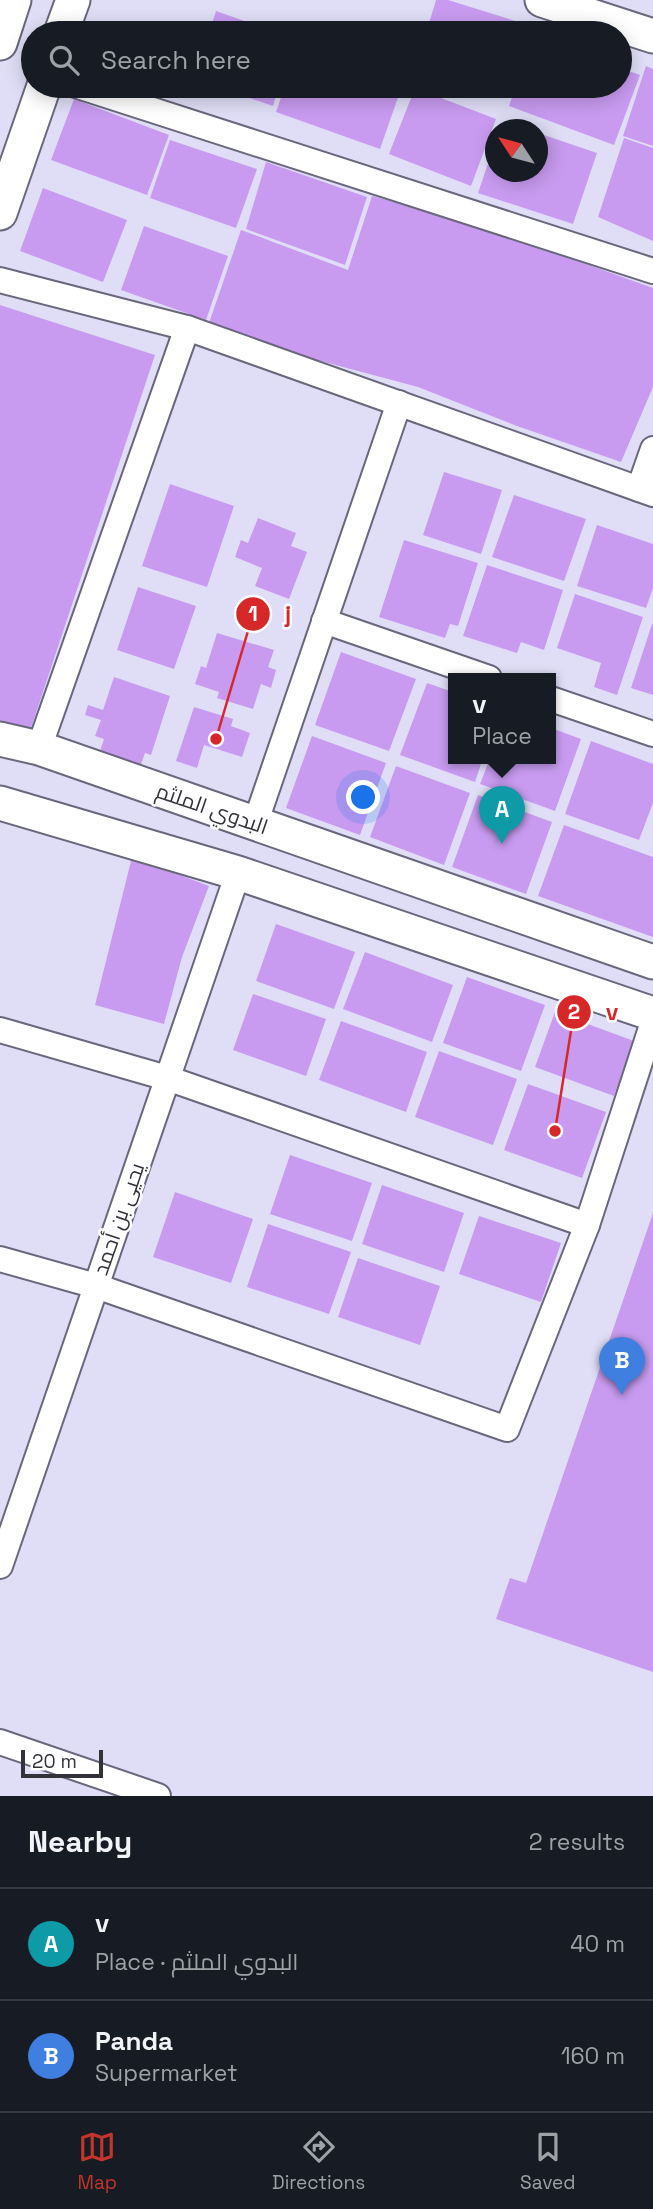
<!DOCTYPE html>
<html lang="en">
<head>
<meta charset="utf-8">
<style>
  :root { --surface:#171b24; --page:#242831; --text:#f1f3f6; --muted:#9ea1a6; --line:#363941; --accent:#c2352c }
  body { margin:0; font-family:"Space Grotesk",Cairo,sans-serif; background:var(--page); color:var(--text) }
  .compass { position:absolute; left:485px; top:119px; width:63px; height:63px; border-radius:50%; background:var(--surface); box-shadow:0 4px 18px #0003; rotate:306deg }
  .scale { position:absolute; left:21px; bottom:18px; width:82px; box-sizing:border-box; padding-left:7px; border:4px solid #32323b; border-top:0; font-size:19px; line-height:24px; white-space:nowrap; color:#32323b; -webkit-text-stroke:5px #fff; paint-order:stroke }
  .you { position:absolute; left:364px; top:798px; width:24px; height:24px; margin:-18px; border:5px solid #fff; border-radius:50%; background:#1a73e8; box-shadow:0 0 0 10px #1a73e833 }
  .badge { display:grid; place-items:center; width:46px; height:46px; border-radius:50%; background:var(--accent); color:#fff; font-size:23px; font-weight:700 }
  .pin { position:absolute; translate:-50% -58px; filter:drop-shadow(0 2px 4px #0008) }
  .pin::after { content:''; position:absolute; top:37px; width:24px; height:21px; background:inherit; clip-path:polygon(0 0,100% 0,50% 100%) }
  .popup { position:absolute; left:448px; top:673px; width:108px; height:91px; box-sizing:border-box; display:grid; place-content:center; border-radius:0px; background:var(--surface); filter:drop-shadow(0 2px 5px #0005); font-size:23px; white-space:nowrap; color:var(--muted) }
  .popup b { font-size:26px; color:var(--text) }
  .popup::after { content:''; position:absolute; left:50%; top:100%; margin-left:-14px; border:14px solid transparent; border-top-color:var(--surface) }
  .list { margin:0; padding:0; list-style:none }
  h2 { display:flex; justify-content:space-between; align-items:center; height:91px; margin:0; padding:0 28px; font-size:30px }
  h2 small { font-size:23px; font-weight:400; color:var(--muted) }
  .list li { display:grid; grid-template-columns:46px 1fr auto; gap:21px; align-items:center; box-sizing:border-box; height:112px; padding:0 28px; border-top:2px solid var(--line) }
  .list b { display:block; font-size:26px; white-space:nowrap }
  .list p { margin:0; font-size:23px; white-space:nowrap; color:var(--muted) }
  .list em { font-size:23px; font-style:normal; color:var(--muted) }
  .icon { flex:none; width:38px; height:38px; fill:none; stroke:currentColor; stroke-width:2; stroke-linecap:round; stroke-linejoin:round }
  .map { position:relative; flex:none; width:653px; height:1796px; overflow:hidden }
  .search { position:absolute; background:var(--surface); box-shadow:0 4px 18px #0003; left:21px; right:21px; top:21px; height:77px; display:flex; align-items:center; gap:18px; box-sizing:border-box; padding:0 24px; border-radius:38px; color:var(--muted); font-size:26px }
  .sheet { height:315px; background:var(--surface) }
  nav { display:flex; justify-content:space-around; align-items:center; box-sizing:border-box; height:98px; border-top:2px solid var(--line); background:var(--surface); font-size:19px; color:var(--muted) }
  nav a { display:grid; justify-items:center; gap:4px }
  nav .on { color:var(--accent) }
  .map>svg:first-child { display:block }
  .building { fill:#c89bf0 }
  .lines { fill:none; stroke-linecap:round; stroke-linejoin:round }
  .street-casing { stroke:#68677b; stroke-width:28 }
  .secondary-casing { stroke:#68677b; stroke-width:37 }
  .street { stroke:#fff; stroke-width:24 }
  .secondary { stroke:#fff; stroke-width:33 }
  .labels { text-anchor:middle; stroke-width:5; stroke-linejoin:round; paint-order:stroke }
  .street-label { font-size:21px; fill:#32323b; stroke:#fff }
  .leader { fill:none; stroke:#d62828; stroke-width:2.5 }
  .callout-dot { fill:#d62828; stroke:#fff; stroke-width:2.5 }
  .mark-label { font-size:21px; text-anchor:middle; font-weight:bold; fill:#fff }
  .callout-label { font-size:23px; text-anchor:middle; font-weight:bold; fill:#d62828; stroke:#fff; stroke-width:5; stroke-linejoin:round; paint-order:stroke }
</style>
</head>
<body>
<div class="map">
<svg width="653" height="1796" viewBox="0 0 653 1796">
  <rect width="100%" height="100%" fill="#e0def6"/>
  <!-- building -->
  <g class="building">
    <path d="M436 0H448L525 24 522 33H426Z"/>
    <path d="M216 11 279 33H209Z"/>
    <path d="M646 66 653 69V146L623 136Z"/>
    <path d="M620 68 640 75 614 145 509 106 516 86H620Z"/>
    <path d="M215 86H279L273 106Z"/>
    <path d="M285 86H402L380 149 276 112Z"/>
    <path d="M415 88 496 119 471 186 389 154Z"/>
    <path d="M74 99 169 135 147 195 51 160Z"/>
    <path d="M538 133 597 153 573 224 478 193 495 143 496 172H538Z"/>
    <path d="M624 138 653 148V241L598 217Z"/>
    <path d="M170 140 257 169 236 228 150 198Z"/>
    <path d="M266 162 367 197 345 265 246 229Z"/>
    <path d="M43 188 127 220 103 282 20 251Z"/>
    <path d="M372 196 471 223 653 288V387L621 462 517 426 418 387 317 360 209 323 241 230 348 270Z"/>
    <path d="M144 226 228 256 206 320 121 290Z"/>
    <path d="M0 305 155 355 28 737 0 728Z"/>
    <path d="M444 472 502 490 481 554 423 535Z"/>
    <path d="M170 484 234 506 207 587 142 566Z"/>
    <path d="M514 495 586 519 564 581 492 557Z"/>
    <path d="M258 518 296 533 291 546 307 552 289 599 255 586 262 568 235 557 241 540 248 543Z"/>
    <path d="M597 525 653 544V588L646 608 577 586Z"/>
    <path d="M404 540 478 563 458 626 450 624 445 638 379 617Z"/>
    <path d="M487 565 563 590 544 650 521 642 517 653 463 636Z"/>
    <path d="M138 587 196 606 174 669 117 650Z"/>
    <path d="M575 594 643 617 617 695 594 687 601 663 557 648Z"/>
    <path d="M652 624H653V695L631 688Z"/>
    <path d="M217 633 274 650 268 667 276 670 271 688 261 684 253 709 217 698 219 692 195 684 201 666 206 668Z"/>
    <path d="M341 652 416 679 389 751 315 725Z"/>
    <path d="M114 677 170 696 151 755 145 753 139 770 98 757 104 739 95 736 101 720 85 715 88 705 103 710Z"/>
    <path d="M427 683 453 692V758H483L475 782 400 755Z"/>
    <path d="M194 707 233 719 231 726 250 733 242 757 204 745 197 768 176 761Z"/>
    <path d="M551 728 581 739 555 811 480 784 490 758H551Z"/>
    <path d="M312 736 386 763 360 835 286 808Z"/>
    <path d="M591 741 653 764V803L639 840 565 814Z"/>
    <path d="M396 766 470 793 444 865 370 837Z"/>
    <path d="M478 795 552 822 526 894 452 867Z"/>
    <path d="M564 825 653 857V937L538 896Z"/>
    <path d="M132 857 209 886 182 957 164 1024 95 1005Z"/>
    <path d="M276 924 355 952 334 1009 256 981Z"/>
    <path d="M365 952 453 985 432 1042 343 1009Z"/>
    <path d="M467 977 545 1005 521 1071 443 1043Z"/>
    <path d="M253 994 326 1019 306 1076 233 1050Z"/>
    <path d="M555 1012 634 1041 614 1096 535 1067Z"/>
    <path d="M341 1021 427 1052 406 1112 319 1080Z"/>
    <path d="M439 1051 517 1079 493 1145 415 1117Z"/>
    <path d="M528 1084 606 1112 582 1178 504 1150Z"/>
    <path d="M290 1155 372 1183 352 1241 270 1214Z"/>
    <path d="M382 1185 464 1213 444 1272 362 1244Z"/>
    <path d="M175 1192 253 1219 231 1283 153 1257Z"/>
    <path d="M653 1213V1672L496 1619 510 1578 526 1583Z"/>
    <path d="M479 1216 561 1243 541 1302 459 1274Z"/>
    <path d="M268 1224 351 1252 329 1314 247 1287Z"/>
    <path d="M358 1258 440 1286 420 1345 338 1317Z"/>
  </g>
  <g class="lines">
    <!-- street casing -->
    <g class="street-casing">
      <g id="street">
        <path d="M78 86 653 271"/>
        <path d="M0 280 187 328 653 494"/>
        <path d="M639 489 653 449"/>
        <path d="M324 621 489 678"/>
        <path d="M551 699 653 734"/>
        <path d="M39 748 187 328"/>
        <path d="M255 824 399 403"/>
        <path d="M0 1030 167 1078 587 1225"/>
        <path d="M0 1259 96 1286 507 1429 587 1225 653 1022"/>
        <path d="M0 1566 238 873"/>
        <path d="M0 1742 158 1796"/>
      </g>
    </g>
    <!-- secondary casing -->
    <g class="secondary-casing">
      <g id="secondary">
        <path d="M542 0 653 36"/>
        <path d="M61 33 73 0"/>
        <path d="M0 43 14 0"/>
        <path d="M0 213 44 86"/>
        <path d="M0 739 39 748 653 962"/>
        <path d="M0 803 238 873 653 1014"/>
      </g>
    </g>
    <!-- street -->
    <use href="#street" class="street"/>
    <!-- secondary -->
    <use href="#secondary" class="secondary"/>
  </g>
  <g class="labels">
    <!-- street labels -->
    <g class="street-label">
      <text transform="translate(212 809) rotate(19)" y="7">البدوي الملثم</text>
      <text transform="translate(119 1219) rotate(-71)" y="7">يحيى بن أحمد</text>
    </g>
  </g>
  <!-- callouts -->
  <path class="leader" d="M216 739L253 614M555 1131L574 1012"/>
  <g class="callout-dot">
    <circle cx="216" cy="739" r="7"/>
    <circle cx="555" cy="1131" r="7"/>
    <circle cx="253" cy="614" r="18"/>
    <circle cx="574" cy="1012" r="18"/>
  </g>
  <g class="mark-label">
    <text x="253" y="621">1</text>
    <text x="574" y="1019">2</text>
  </g>
  <g class="callout-label">
    <text x="288" y="622">j</text>
    <text x="612" y="1020">v</text>
  </g>
</svg>
<svg class="compass" viewBox="-18 -18 36 36"><path d="M0-13l5 13h-10z" fill="#e53935"/><path d="M0 13l5-13h-10z" fill="#9ea1a6"/></svg>
<div class="scale">20 m</div>
<div class="you"></div>
<div class="pin badge" style="left:502px;top:844px;background:#0f9aa8">A</div>
<div class="popup"><b>v</b>Place</div>
<div class="pin badge" style="left:622px;top:1395px;background:#3f7fe0">B</div>
<div class="search"><svg class="icon" aria-label="search" viewBox="0 0 24 24"><circle cx="10" cy="10" r="6"/><path d="M15 15l6 6"/></svg>Search here</div>
</div>
<section class="sheet">
<h2>Nearby<small>2 results</small></h2>
<ul class="list">
<li><span class="badge" style="background:#0f9aa8">A</span><div><b>v</b><p>Place · البدوي الملثم</p></div><em>40 m</em></li>
<li><span class="badge" style="background:#3f7fe0">B</span><div><b>Panda</b><p>Supermarket</p></div><em>160 m</em></li>
</ul>
</section>
<nav>
<a class="on"><svg class="icon" aria-label="map" viewBox="0 0 24 24"><path d="M3 6l6-2 6 2 6-2v14l-6 2-6-2-6 2zM9 4v14M15 6v14"/></svg>Map</a>
<a><svg class="icon" aria-label="directions" viewBox="0 0 24 24"><path d="M12 3l9 9-9 9-9-9zM9 14v-3h6M13 9l2 2-2 2"/></svg>Directions</a>
<a><svg class="icon" aria-label="saved" viewBox="0 0 24 24"><path d="M7 4h10v16l-5-4-5 4z"/></svg>Saved</a>
</nav>
</body>
</html>
